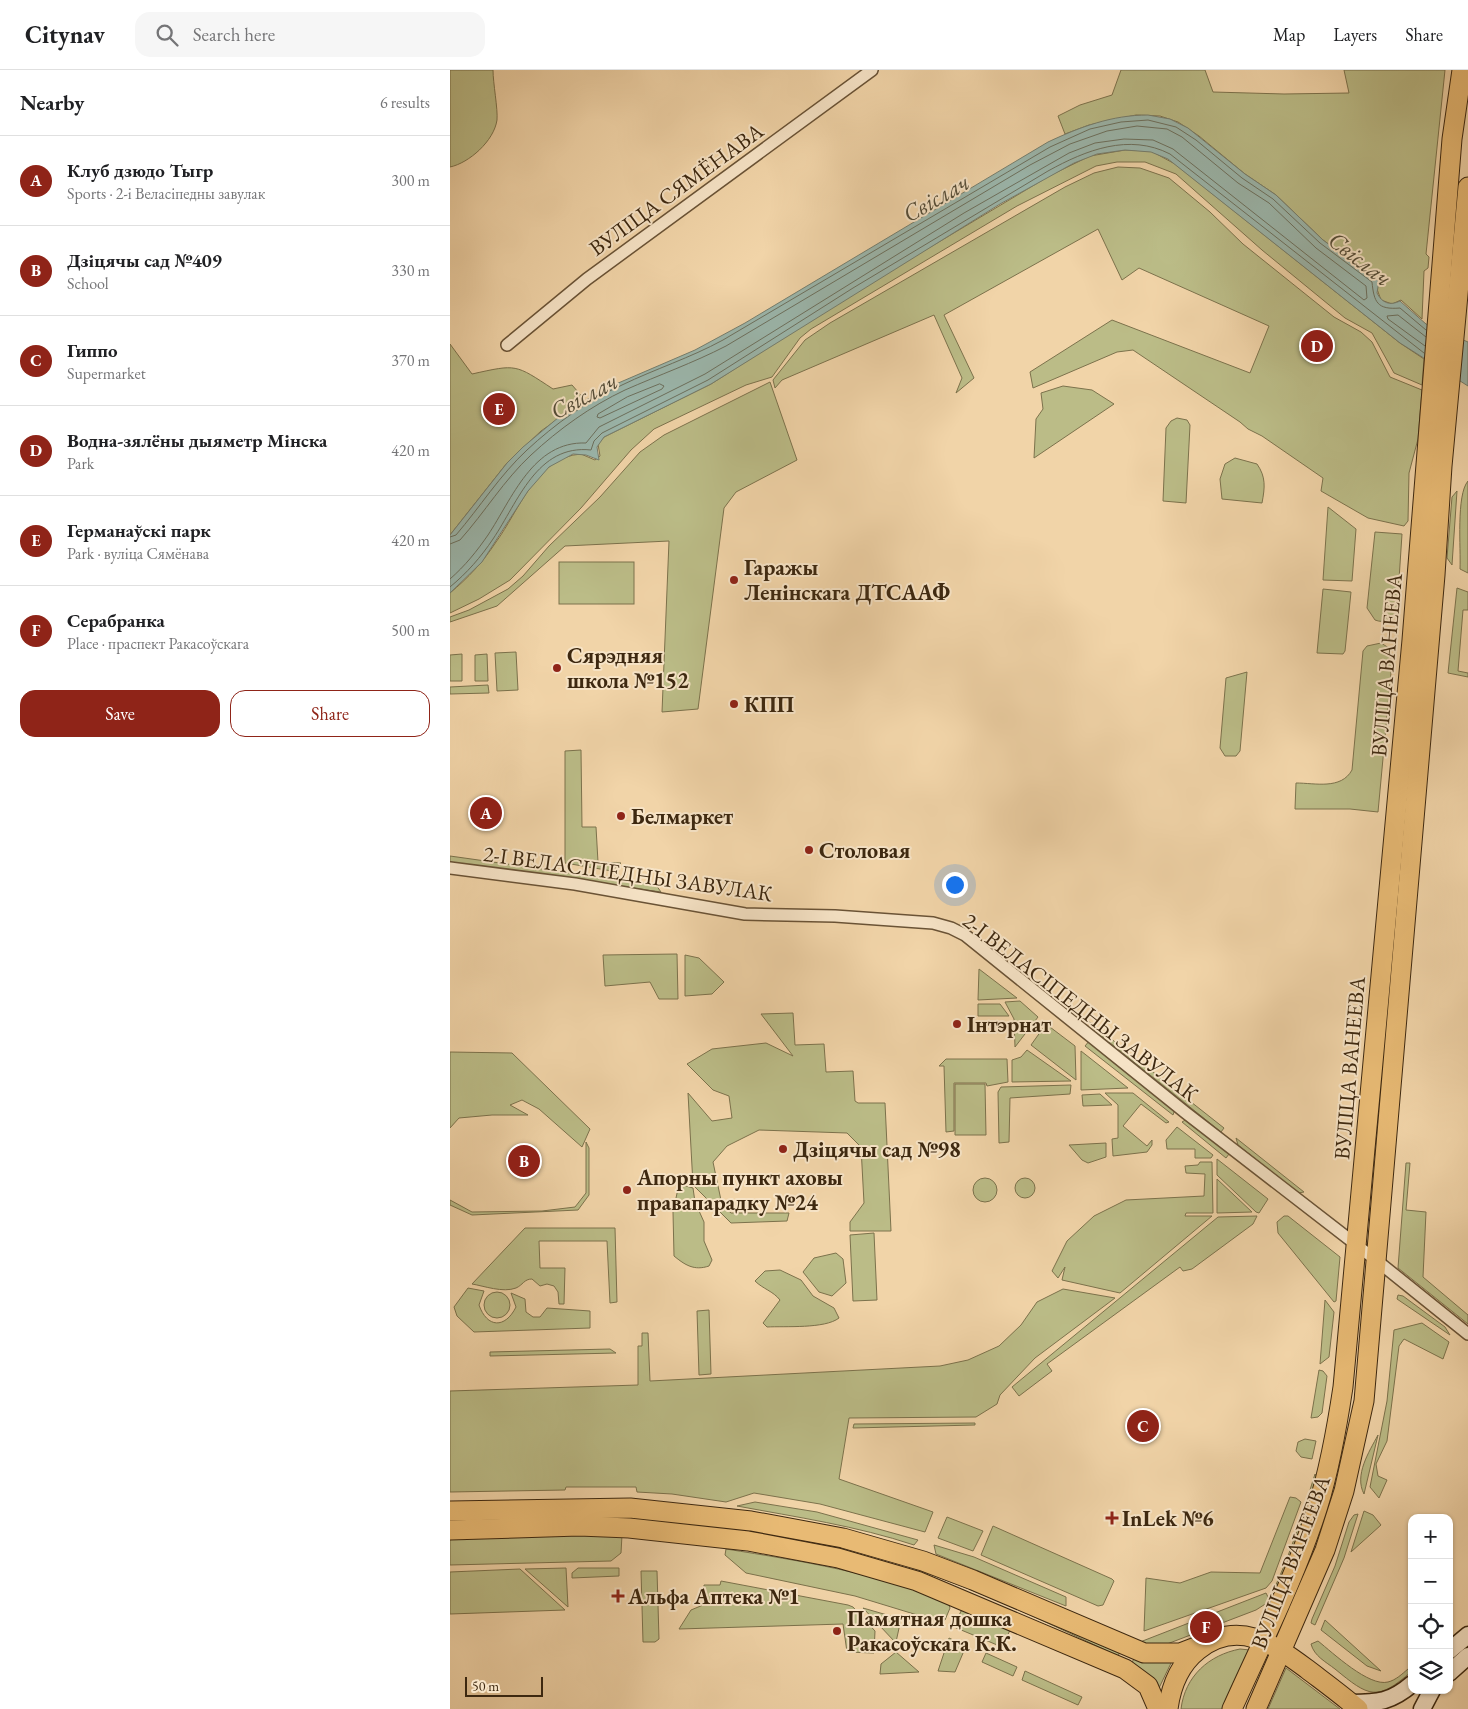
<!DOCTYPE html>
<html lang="en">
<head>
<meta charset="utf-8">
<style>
  :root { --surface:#fff; --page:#f6f6f6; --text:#202124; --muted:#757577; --line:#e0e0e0; --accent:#8f2418 }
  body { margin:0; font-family:"EB Garamond",serif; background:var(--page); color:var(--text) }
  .controls { position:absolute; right:15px; bottom:15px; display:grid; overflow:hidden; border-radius:10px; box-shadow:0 1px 4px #0004 }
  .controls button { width:45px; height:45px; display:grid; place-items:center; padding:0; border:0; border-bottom:1px solid var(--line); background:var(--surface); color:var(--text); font:25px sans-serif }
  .scale { position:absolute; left:15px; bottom:12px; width:78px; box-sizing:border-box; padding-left:5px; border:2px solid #3d2810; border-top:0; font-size:14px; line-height:18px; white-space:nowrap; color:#3d2810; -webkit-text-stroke:4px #f6e3c6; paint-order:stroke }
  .you { position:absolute; left:504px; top:814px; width:18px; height:18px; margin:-12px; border:4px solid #fff; border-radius:50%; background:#1a73e8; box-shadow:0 0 0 8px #1a73e833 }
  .badge { display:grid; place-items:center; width:32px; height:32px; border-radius:50%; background:var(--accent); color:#fff; font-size:16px; font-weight:700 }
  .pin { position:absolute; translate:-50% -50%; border:2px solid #fff; box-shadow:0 1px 5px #0006 }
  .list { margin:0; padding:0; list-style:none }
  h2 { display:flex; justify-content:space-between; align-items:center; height:65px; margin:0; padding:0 20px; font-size:21px }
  h2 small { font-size:16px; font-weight:400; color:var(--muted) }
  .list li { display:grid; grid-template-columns:32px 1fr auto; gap:15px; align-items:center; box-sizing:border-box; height:90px; padding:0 20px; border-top:1px solid var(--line) }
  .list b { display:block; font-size:19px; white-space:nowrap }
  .list p { margin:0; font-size:16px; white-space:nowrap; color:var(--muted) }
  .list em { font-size:16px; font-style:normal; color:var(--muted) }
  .actions { display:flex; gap:10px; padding:15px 20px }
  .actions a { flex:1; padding:11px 0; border:1px solid var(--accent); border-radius:15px; text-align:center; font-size:18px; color:var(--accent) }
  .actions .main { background:var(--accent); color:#fff }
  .icon { flex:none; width:28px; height:28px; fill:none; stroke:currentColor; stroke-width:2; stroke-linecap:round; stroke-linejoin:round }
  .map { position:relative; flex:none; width:1018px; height:1639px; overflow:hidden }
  header { display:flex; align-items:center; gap:30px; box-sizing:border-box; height:70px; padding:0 25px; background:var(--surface); border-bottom:1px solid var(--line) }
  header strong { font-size:24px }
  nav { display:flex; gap:28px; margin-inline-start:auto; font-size:18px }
  .search { width:350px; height:45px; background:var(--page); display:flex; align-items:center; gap:12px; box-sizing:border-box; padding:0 18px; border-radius:15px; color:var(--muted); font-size:19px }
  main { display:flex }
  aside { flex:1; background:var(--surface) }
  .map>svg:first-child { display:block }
  .green { fill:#bbbc87; stroke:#7c724c }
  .water { fill:#9bb7ad; stroke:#757e6e }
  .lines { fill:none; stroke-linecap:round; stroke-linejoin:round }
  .shore { stroke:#6c705e; stroke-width:1 }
  .minor-casing { stroke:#6a5336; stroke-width:14 }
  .secondary-casing { stroke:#3d2810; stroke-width:19 }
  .primary-casing { stroke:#3d2810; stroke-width:21 }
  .minor { stroke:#f6e3c6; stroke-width:11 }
  .secondary { stroke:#f6e3c6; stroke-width:16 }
  .primary { stroke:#e8ba74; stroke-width:19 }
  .poi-dot { fill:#8f2418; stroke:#f6e3c6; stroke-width:2 }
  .labels { text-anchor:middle; stroke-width:4; stroke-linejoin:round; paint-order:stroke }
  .street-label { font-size:22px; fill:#3d2810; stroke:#f6e3c6 }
  .poi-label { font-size:22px; font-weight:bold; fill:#3d2810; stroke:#f6e3c6; text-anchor:start }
  .water-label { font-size:24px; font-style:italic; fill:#544c37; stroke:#f6e3c6 }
</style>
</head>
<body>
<header>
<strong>Citynav</strong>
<div class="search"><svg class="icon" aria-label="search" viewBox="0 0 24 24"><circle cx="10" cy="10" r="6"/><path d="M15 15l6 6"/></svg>Search here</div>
<nav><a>Map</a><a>Layers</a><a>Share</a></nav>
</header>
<main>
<aside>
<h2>Nearby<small>6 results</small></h2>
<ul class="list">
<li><span class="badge">A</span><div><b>Клуб дзюдо Тыгр</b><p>Sports · 2-і Веласіпедны завулак</p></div><em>300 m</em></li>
<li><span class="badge">B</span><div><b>Дзіцячы сад №409</b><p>School</p></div><em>330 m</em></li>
<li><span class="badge">C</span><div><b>Гиппо</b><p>Supermarket</p></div><em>370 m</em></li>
<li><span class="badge">D</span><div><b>Водна-зялёны дыяметр Мінска</b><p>Park</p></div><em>420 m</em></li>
<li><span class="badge">E</span><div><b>Германаўскі парк</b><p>Park · вуліца Сямёнава</p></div><em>420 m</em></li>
<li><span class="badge">F</span><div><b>Серабранка</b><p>Place · праспект Ракасоўскага</p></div><em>500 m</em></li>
</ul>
<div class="actions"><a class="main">Save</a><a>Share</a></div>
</aside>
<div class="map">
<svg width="1018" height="1639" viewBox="0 0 1018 1639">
  <rect width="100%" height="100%" fill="#f1d4a8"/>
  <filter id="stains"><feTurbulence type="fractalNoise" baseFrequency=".004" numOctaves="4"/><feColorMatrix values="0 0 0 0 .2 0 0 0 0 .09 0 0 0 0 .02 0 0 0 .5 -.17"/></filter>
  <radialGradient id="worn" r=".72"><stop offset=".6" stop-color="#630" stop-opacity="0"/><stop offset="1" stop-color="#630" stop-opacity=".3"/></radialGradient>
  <!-- green -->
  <g class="green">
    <path d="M0 0H43C43 13 48 39 47 50 44 71 19 93 0 97Z"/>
    <path d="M671 0H755L763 22 834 24 899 23 894 0H995L976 184 979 187 978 198 974 201 972 249 951 230 942 234 931 230 927 219 928 211 873 170 826 125 795 104 749 66 728 52 710 46 686 45 639 55 615 64 608 46 630 35 662 25Z"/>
    <path d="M675 80 701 81 725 94 950 273 974 289 972 315 944 303 922 263 895 248 812 180 726 104 695 92H667L646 96 567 136 361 259 350 268 322 307 296 315 204 359 181 380 131 438 60 510 29 529 0 543V523C18 508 33 492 46 472 69 441 86 387 131 384L145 390 150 386 148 374 154 367 261 314 405 222 601 105 640 86Z"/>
    <path d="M668 97 690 98 719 108 760 142 793 174 884 247 911 262 922 272 940 307 972 320 968 369 959 403 958 451 954 456 918 448 871 421 873 408 812 366 798 359 790 352 683 280 667 282 583 318 580 302 662 250 800 303 819 256 689 198 672 210 648 159 494 245 524 308 506 323 512 308 484 245 332 310 325 318 323 310 355 270 380 253 615 117 644 103Z"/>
    <path d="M0 274 22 304C67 294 65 294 103 319L122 315 135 330 91 361 57 393 0 465Z"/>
    <path d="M320 312 347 390 286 422 274 438 248 639 212 642 219 471 115 476 47 536 0 552V547L19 540 58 519 73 506 99 476 150 427 190 382 214 365Z"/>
    <path d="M613 316 642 320 664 334 584 388 586 349 593 339 591 323Z"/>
    <path d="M727 348 737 350 740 355 736 433 713 431 716 358 721 351Z"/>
    <path d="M785 388 807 394C816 407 815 417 812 433L772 429 770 409 775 394Z"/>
    <path d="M1018 411V503L1010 499C1011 479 1006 425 1018 411Z"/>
    <path d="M1007 421 1002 495 997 488 1002 427Z"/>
    <path d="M878 437 906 459 902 511 873 510Z"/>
    <path d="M925 462 952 464 947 540C943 549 935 554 925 550L917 538Z"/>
    <rect x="109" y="492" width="75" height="42"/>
    <path d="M1007 518 1018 522V540H1013L1008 601 1018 603V607L998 603Z"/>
    <path d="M873 519 901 522 895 581 893 584 867 583Z"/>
    <path d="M931 573 939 578 942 592 928 742 900 739H845L846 713C865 713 891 720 902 700L913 581 917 576Z"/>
    <path d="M66 582 68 620 47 621 45 583Z"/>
    <path d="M12 584V611H0V585Z"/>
    <path d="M37 584 38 611H25V585Z"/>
    <path d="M797 602 790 681 786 686H775L770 678 776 608Z"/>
    <path d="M38 615 39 623 0 624V617Z"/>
    <path d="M131 680 132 757H146L148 792 171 793 162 801 115 793V681Z"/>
    <path d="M0 786 206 815 211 822 0 792Z"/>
    <path d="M227 884 228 929H209L200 912 155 916 153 885Z"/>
    <path d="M235 885 249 888 274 912 262 924 235 926Z"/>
    <path d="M529 899 567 928 528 930Z"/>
    <path d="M570 931 588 947 565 977 564 949 555 932Z"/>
    <path d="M528 934H550L559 946H528Z"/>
    <path d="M343 943 345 975 374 974 376 1002 403 1001 405 1031 408 1033H435L441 1161H400V1152L414 1133 411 1077 397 1063 309 1060 277 1076 263 1092 272 1135 281 1143H339L337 1151 281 1153 243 1115 238 1023 262 1051 282 1048 279 1026 263 1020 237 994 262 979 316 973 343 986 311 944Z"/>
    <path d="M636 949 774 1058 771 1062 644 960Z"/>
    <path d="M596 954 625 976 626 1010 581 975Z"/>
    <path d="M640 970 725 1039 723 1045 635 976Z"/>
    <path d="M577 980 621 1011 562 1012V990L571 987Z"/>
    <path d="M631 981 678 1018 631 1020Z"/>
    <path d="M0 982 62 983 140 1059 132 1077 89 1039 72 1030 60 1035 78 1045H42L9 1048 0 1058Z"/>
    <path d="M496 989H557L558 1012 537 1016 536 1013H504V1061L496 1062 494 996H489Z"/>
    <path d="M505 1014H535L536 1065H505Z"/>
    <path d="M621 1015 620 1024 560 1028 559 1072 549 1073 548 1022 551 1017Z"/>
    <path d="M655 1023H683L719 1052 716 1053 691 1034 673 1056 697 1076 702 1070V1075L697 1082 663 1086 662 1069 668 1068V1035Z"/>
    <path d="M650 1024 662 1035 633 1036 632 1025Z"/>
    <path d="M737 1049 776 1078 779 1084 776 1088 732 1052Z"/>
    <path d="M727 1057 763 1085 761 1088H745V1079H717L716 1070Z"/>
    <path d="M786 1068 854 1122 848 1123 788 1075Z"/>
    <path d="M136 1072 139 1078V1125L128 1140 22 1145 0 1135V1130L22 1142 92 1141 125 1137 136 1123Z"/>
    <path d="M656 1073V1087L638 1093 632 1090 619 1075Z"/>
    <path d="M767 1089 818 1129 809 1143 806 1142 767 1105Z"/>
    <path d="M750 1092H762L763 1143H736L735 1146H762L670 1223 612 1210 615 1197 608 1208 602 1201 617 1171 644 1146 676 1130 754 1126 755 1104 736 1103 735 1096 748 1095Z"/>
    <path d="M956 1093H960L956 1140 976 1142 973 1207 1018 1245V1254L948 1198Z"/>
    <circle cx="575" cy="1118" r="10"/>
    <circle cx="535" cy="1120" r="12"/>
    <path d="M767 1109 802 1142 767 1143Z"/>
    <path d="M229 1114 243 1118 245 1132 254 1152V1171L262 1190 259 1196C244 1201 235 1195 224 1186L223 1142Z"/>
    <path d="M807 1146 803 1154 742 1199 733 1201 730 1197 597 1294 602 1301 569 1326 562 1317 768 1147Z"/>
    <path d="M834 1146H838L890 1187 886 1231 884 1232 828 1163 827 1152Z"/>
    <path d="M75 1158H165L167 1232 160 1233 157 1171H89L90 1198H115L114 1234H109L108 1222 104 1216 97 1214 90 1216 82 1209C74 1209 73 1215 66 1218 53 1223 34 1216 22 1214Z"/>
    <path d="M424 1163 427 1230 403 1231 400 1165Z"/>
    <path d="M386 1183 393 1189 396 1213 382 1226 369 1222 353 1202 364 1188Z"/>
    <path d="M330 1200 351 1210 363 1226 384 1238 389 1248C375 1259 335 1256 317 1257L313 1253 330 1230C323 1221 313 1219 305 1211L315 1201Z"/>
    <path d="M18 1218 34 1221 29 1235C37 1258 55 1259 66 1237L61 1223 75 1229 76 1242 83 1247H90L97 1238 140 1241V1258L24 1262 7 1246 4 1237Z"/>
    <path d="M613 1219 665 1228 585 1288 550 1325 547 1334 526 1347 399 1348 389 1409 483 1442 475 1462 370 1434 304 1423 276 1432 222 1424 187 1422 186 1417H116L115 1420 0 1422V1321L188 1315V1276H192V1263H198L200 1311 490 1296 518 1290 549 1276 571 1255 587 1232Z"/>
    <circle cx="47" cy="1235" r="13"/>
    <path d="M948 1225 953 1226 995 1257 1000 1265 947 1229Z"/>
    <path d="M875 1230 884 1242 879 1287 870 1294Z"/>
    <path d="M259 1240 261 1304 249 1305 247 1241Z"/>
    <path d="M972 1253 999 1272 993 1289 954 1269 949 1276 937 1371 926 1394 928 1406 937 1410 929 1428 920 1417 937 1331 944 1260Z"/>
    <path d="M160 1279 166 1283 40 1286V1282Z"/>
    <path d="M869 1300 873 1301 877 1306 872 1343 868 1347 861 1348Z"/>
    <path d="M525 1353V1355L403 1358 404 1354Z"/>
    <path d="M928 1365 914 1424C904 1405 919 1382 928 1365Z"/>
    <path d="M855 1369 866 1371 862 1389 851 1387 846 1381 848 1372Z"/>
    <path d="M865 1404 867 1407 866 1417 824 1530 821 1525C840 1487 852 1445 865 1404Z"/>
    <path d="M840 1427 846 1428 851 1432 822 1511 816 1518 694 1561 696 1508 730 1513 761 1502 810 1503Z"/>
    <path d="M305 1432 367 1442 468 1470 464 1475C407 1456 346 1447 287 1436Z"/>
    <path d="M914 1441 923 1445 931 1455 901 1482Z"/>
    <path d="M184 1444C272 1452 361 1463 446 1489 524 1512 597 1548 670 1582L668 1586C590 1549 510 1511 427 1487 347 1465 265 1457 184 1448Z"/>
    <path d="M908 1444 894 1488 865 1555 861 1553 862 1549 885 1496 899 1452 904 1445Z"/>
    <path d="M497 1447 533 1461 523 1481 488 1468Z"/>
    <path d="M543 1456 662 1509 664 1511 653 1535 648 1536 531 1485Z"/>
    <path d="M172 1465 171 1483 161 1491 0 1495V1467Z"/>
    <path d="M484 1475 524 1487 616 1527V1536L486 1484Z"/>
    <path d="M276 1479C352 1491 426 1503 498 1532L500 1538 495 1550 487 1551 405 1526 296 1503 275 1485Z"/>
    <path d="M116 1498 118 1537 75 1499Z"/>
    <path d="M128 1498H169V1506L122 1508V1503Z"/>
    <path d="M70 1499 115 1540 0 1544V1502Z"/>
    <path d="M191 1501H207L209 1569 205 1572H193Z"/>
    <path d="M271 1511 398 1535 403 1537 425 1561 424 1583 397 1582 393 1554 229 1559 241 1540 253 1535 254 1515H270Z"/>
    <path d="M816 1523 820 1531 806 1540 717 1574 699 1575 690 1572Z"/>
    <path d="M413 1538 451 1549 446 1572H445Z"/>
    <path d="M519 1538 562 1556 552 1577 504 1557 511 1541Z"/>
    <path d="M875 1550 931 1601 917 1596 871 1560Z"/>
    <path d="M499 1568 516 1576 505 1602 488 1601Z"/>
    <path d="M868 1571C883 1583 919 1617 938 1612 946 1610 952 1604 958 1599L962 1601C927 1632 919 1627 885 1599 876 1592 864 1586 861 1574Z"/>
    <path d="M790 1579 800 1580 773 1639H731C735 1606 759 1585 790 1579Z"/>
    <path d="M446 1582 469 1602 430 1604 431 1594Z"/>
    <path d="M536 1583 567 1597 563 1606 532 1592Z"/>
    <path d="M684 1588 722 1591 709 1618 695 1602 682 1593Z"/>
    <path d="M836 1598 890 1639H818Z"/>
    <path d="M575 1601 632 1627 628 1635 572 1610Z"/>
  </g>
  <!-- water -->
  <path class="water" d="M698 45 720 49 738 58 795 104 826 125 873 170 929 211 927 223C932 233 940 236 950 231L976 254 1018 272V316L950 273 718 89 701 82 675 80 647 84 624 93 550 134 261 314 154 367 147 377 149 390 136 385 123 384 99 397 78 421 32 492 0 523V465L57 393 73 377 109 347 152 320 245 280 295 253 598 72C630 57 662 45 698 45Z"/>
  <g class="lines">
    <!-- shore -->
    <g class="shore">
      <path d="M975 276 938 249 937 246 948 245 976 267"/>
      <path d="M210 314 214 316 212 319 150 348 147 347 148 344 177 327Z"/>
      <path d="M0 467 6 465C30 437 50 405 77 380 105 354 137 331 172 315 205 299 240 288 273 270L600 77 640 59 671 52 698 50 726 57 746 70 792 108 823 129 870 173 922 212C924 232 927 240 950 238L976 260"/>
      <path d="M0 474 10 470C35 442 54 410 81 385 109 359 141 336 175 320 209 305 243 293 276 276L580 95 620 74 657 61 687 56 717 59 732 67 788 113 819 133 866 178 916 216 917 228 914 230 723 79 703 70 674 69 645 73 619 83 514 143 255 304 149 357 136 373C83 371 62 429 38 465 27 481 15 496 0 509"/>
      <path d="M0 517C17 503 31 487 43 469 68 432 87 374 141 380L144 371 152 363 258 310 403 218 598 101C636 80 679 63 720 84L974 283"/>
    </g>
    <!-- minor casing -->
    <g class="minor-casing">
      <g id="minor">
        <path d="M57 275 137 209 422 0"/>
        <path d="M0 798 125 814 295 844 385 846 483 853 501 858 515 865 736 1043 926 1190 1018 1264"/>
      </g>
    </g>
    <!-- secondary casing -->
    <g class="secondary-casing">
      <g id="secondary">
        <path d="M999 1581 1018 1565"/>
        <path d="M999 1603 1018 1586"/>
        <path d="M901 1633C928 1633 941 1632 962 1614"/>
        <path d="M972 1639 982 1620"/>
      </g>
    </g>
    <!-- primary casing -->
    <g class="primary-casing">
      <g id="primary">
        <path d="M0 1441 180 1438 301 1451 393 1468 473 1491 523 1510 694 1583H730L756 1573"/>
        <path d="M0 1460 129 1456 179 1458 298 1471 388 1488 467 1511 675 1599 698 1616 708 1639"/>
        <path d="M718 1639C721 1616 729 1595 748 1580 788 1548 823 1574 857 1599 874 1612 892 1625 908 1639"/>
        <path d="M782 1639C812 1572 846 1506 868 1436 880 1397 887 1357 893 1317L962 570 1002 69 1012 0"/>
        <path d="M806 1639 875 1480 894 1421 914 1331 985 505 992 396 1018 117"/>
      </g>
    </g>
    <!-- minor -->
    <use href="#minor" class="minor"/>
    <!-- secondary -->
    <use href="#secondary" class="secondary"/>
    <!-- primary -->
    <use href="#primary" class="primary"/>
  </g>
  <!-- markers -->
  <g class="poi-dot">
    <circle cx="284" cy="510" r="5"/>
    <circle cx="107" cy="598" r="5"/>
    <circle cx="284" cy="634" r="5"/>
    <circle cx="171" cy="746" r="5"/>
    <circle cx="359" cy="780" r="5"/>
    <circle cx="507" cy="954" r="5"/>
    <circle cx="333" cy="1079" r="5"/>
    <circle cx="177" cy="1120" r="5"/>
    <path d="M659.5 1440.5h5v5h5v5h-5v5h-5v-5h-5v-5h5z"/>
    <path d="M165.5 1518.5h5v5h5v5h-5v5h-5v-5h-5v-5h5z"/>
    <circle cx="387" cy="1561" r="5"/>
  </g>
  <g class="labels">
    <!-- street labels -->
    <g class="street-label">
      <text transform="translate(226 119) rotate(-36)" y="8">ВУЛІЦА СЯМЁНАВА</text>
      <text transform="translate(936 595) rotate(-85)" y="8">ВУЛІЦА ВАНЕЕВА</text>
      <text transform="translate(178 803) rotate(8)" y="8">2-І ВЕЛАСІПЕДНЫ ЗАВУЛАК</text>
      <text transform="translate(631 937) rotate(38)" y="8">2-І ВЕЛАСІПЕДНЫ ЗАВУЛАК</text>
      <text transform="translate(899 998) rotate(-85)" y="8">ВУЛІЦА ВАНЕЕВА</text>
      <text transform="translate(840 1492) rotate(-69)" y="8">ВУЛІЦА ВАНЕЕВА</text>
    </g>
    <!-- poi labels -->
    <g class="poi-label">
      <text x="294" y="505">Гаражы<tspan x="294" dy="25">Ленінскага ДТСААФ</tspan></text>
      <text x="117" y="593">Сярэдняя<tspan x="117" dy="25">школа №152</tspan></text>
      <text x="294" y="642">КПП</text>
      <text x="181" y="754">Белмаркет</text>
      <text x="369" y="788">Столовая</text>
      <text x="517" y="962">Інтэрнат</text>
      <text x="343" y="1087">Дзіцячы сад №98</text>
      <text x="187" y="1115">Апорны пункт аховы<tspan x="187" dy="25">правапарадку №24</tspan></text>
      <text x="672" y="1456">InLek №6</text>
      <text x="178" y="1534">Альфа Аптека №1</text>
      <text x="397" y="1556">Памятная дошка<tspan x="397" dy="25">Ракасоўскага К.К.</tspan></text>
    </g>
    <!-- water labels -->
    <g class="water-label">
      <text transform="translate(486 128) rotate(-30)" y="8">Свіслач</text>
      <text transform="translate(910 189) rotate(38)" y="8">Свіслач</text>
      <text transform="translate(134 326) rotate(-28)" y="8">Свіслач</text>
    </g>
  </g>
  <rect width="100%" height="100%" filter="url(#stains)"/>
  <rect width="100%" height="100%" fill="url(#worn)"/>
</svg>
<div class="controls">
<button>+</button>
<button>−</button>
<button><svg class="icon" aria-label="locate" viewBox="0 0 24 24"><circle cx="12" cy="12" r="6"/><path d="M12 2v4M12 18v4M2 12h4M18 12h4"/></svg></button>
<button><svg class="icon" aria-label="layers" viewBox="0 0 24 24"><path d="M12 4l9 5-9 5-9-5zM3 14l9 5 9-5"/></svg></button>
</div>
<div class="scale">50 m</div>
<div class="you"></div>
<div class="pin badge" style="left:36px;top:743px">A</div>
<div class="pin badge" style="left:74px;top:1091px">B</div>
<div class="pin badge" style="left:693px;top:1356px">C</div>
<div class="pin badge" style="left:867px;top:276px">D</div>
<div class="pin badge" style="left:49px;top:339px">E</div>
<div class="pin badge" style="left:756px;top:1557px">F</div>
</div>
</main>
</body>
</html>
